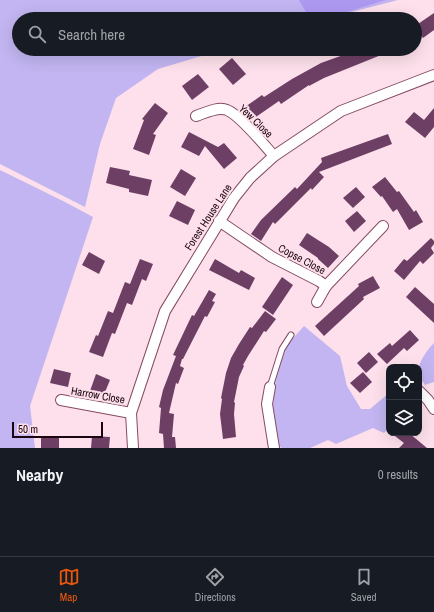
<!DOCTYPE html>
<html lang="en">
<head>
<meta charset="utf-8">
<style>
  :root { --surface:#171b24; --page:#20242c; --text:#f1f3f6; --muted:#9ea1a6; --line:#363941; --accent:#ea580c }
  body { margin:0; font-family:"Archivo Narrow",sans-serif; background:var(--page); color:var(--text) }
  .controls { position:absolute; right:12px; bottom:12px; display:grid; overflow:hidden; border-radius:8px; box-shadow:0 4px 16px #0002 }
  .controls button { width:36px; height:36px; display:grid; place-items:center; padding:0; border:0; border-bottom:1px solid var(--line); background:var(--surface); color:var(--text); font:20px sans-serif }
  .scale { position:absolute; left:12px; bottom:10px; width:91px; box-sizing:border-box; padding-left:4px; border:2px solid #1b050f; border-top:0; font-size:11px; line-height:14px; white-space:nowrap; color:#1b050f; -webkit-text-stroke:3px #fde0eb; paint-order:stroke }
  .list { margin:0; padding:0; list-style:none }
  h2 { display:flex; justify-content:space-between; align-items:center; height:52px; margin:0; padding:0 16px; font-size:17px }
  h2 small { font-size:13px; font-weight:400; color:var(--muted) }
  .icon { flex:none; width:22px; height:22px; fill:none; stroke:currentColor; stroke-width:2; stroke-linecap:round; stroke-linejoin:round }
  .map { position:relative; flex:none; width:434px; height:448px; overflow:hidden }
  .search { position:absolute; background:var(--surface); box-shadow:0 4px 16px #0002; left:12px; right:12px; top:12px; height:44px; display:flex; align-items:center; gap:10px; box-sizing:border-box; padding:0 14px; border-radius:22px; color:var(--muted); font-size:15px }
  .sheet { height:108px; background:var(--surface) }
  nav { display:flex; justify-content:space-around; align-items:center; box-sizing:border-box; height:56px; border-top:1px solid var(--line); background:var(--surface); font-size:11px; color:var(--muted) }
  nav a { display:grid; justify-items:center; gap:2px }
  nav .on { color:var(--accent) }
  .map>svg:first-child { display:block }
  .green { fill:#c2b5f1 }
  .forest { fill:#ae99f1 }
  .building { fill:#6d3f65 }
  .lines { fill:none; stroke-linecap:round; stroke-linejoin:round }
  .service-casing { stroke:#854b63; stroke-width:7 }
  .minor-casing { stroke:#854b63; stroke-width:12 }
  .service { stroke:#fff; stroke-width:5 }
  .minor { stroke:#fff; stroke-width:10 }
  .labels { text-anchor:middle; stroke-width:4; stroke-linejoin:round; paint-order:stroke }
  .street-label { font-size:11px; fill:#1b050f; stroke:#fde0eb }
</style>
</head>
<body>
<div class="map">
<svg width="434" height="448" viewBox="0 0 434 448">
  <rect width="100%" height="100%" fill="#fde0eb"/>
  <!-- green -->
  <g class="green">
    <path d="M0 0H398L325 19H19V49H225L158 69 116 98 100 144 85 207 0 164Z"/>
    <path d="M0 170 65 202 93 217 30 406 35 448H0Z"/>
    <path d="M304 326 340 356 347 386 361 409H370L389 393V428L384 433 373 428 336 444 328 440 310 448H282L278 446 271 424 276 375 287 345Z"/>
    <path d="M434 343V382L425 385C424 383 421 380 419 377 415 366 427 350 434 343Z"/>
  </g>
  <!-- forest -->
  <path class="forest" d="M299 0H386L324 19H310Z"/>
  <!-- building -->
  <g class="building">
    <path d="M434 13V30L423 38 415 26Z"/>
    <path d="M360 49H396L324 78 309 86V85L281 104 279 101 253 119 245 107 262 95 264 97 292 79 321 63Z"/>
    <path d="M232 58 246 74 233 85 219 69Z"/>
    <path d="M198 74 209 87 192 100 182 86Z"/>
    <path d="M155 103 168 113 153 134 156 135 149 155 133 149 144 120 142 119Z"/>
    <path d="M434 108V127L425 138 405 122 414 112 424 120Z"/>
    <path d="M189 132 218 147 224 143 237 158 224 169 205 146 199 156 181 147Z"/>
    <path d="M388 134 392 144 319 172 324 177 312 190 311 188 275 224 273 222 261 241 251 234 261 220 295 187 297 189 322 162 321 158Z"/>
    <path d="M110 167 130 171 129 175 152 180 148 196 129 192V189L106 183Z"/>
    <path d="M181 169 196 178 185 196 170 187Z"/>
    <path d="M385 177 397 192 399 191 414 212 416 210 423 222 409 230 397 209 393 212 382 196 381 197 372 187Z"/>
    <path d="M356 187 365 197 353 208 343 198Z"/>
    <path d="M177 201 195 210 188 225 169 216Z"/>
    <path d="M357 211 366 221 354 232 345 221Z"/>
    <path d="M307 233 329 247 339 256 328 268 318 259V258L299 245Z"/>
    <path d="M431 238 434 241V244L431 248 434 253 423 264 420 261 404 280 394 271 404 259 407 261Z"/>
    <path d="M89 252 105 261 99 274 82 265Z"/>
    <path d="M140 259 153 264 146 281 142 279 132 305 127 303 115 334 112 333 103 357 89 352 96 335 98 336 108 311 113 313 125 282 130 284Z"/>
    <path d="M215 259 239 273 241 270 255 278 249 290 209 270Z"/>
    <path d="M373 276 380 288 363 297 364 299 324 336 315 326 359 286 358 284Z"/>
    <path d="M282 277 293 285 273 315 262 307Z"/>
    <path d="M415 287 434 304V323L406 297Z"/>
    <path d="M209 290 216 294 212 301 215 302 207 317 205 316 183 359H182L180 366 184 368 178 384 176 383 169 413 174 414 172 437H175L176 448H164L163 434 159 433 161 408 159 407 163 390 176 356 173 355 192 315 194 316Z"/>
    <path d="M265 311 276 319 266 332 264 331 248 356 243 365 244 366 239 377 234 402 235 403 234 414 236 437 223 439 220 414 222 399 221 398 226 373 231 358 239 344 250 327 252 328Z"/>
    <path d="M410 330 419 340 407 351 404 348 387 364 377 354 390 343 392 346Z"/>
    <path d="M369 352 378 362 366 373 357 363Z"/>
    <path d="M54 369 71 373 68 387 50 383Z"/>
    <path d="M363 372 372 382 360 393 350 383Z"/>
    <path d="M96 374 110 380 103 397 90 391Z"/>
    <path d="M391 433H409L427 448H399L404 443Z"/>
    <path d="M92 436 110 437 109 448H91Z"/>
    <rect x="41" y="438" width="18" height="10"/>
  </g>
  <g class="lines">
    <!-- service casing -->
    <g class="service-casing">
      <path id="service" d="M270 387 282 349 291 335"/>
    </g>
    <!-- minor casing -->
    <g class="minor-casing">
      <g id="minor">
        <path d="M196 116C205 113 218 106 227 110 240 115 264 145 274 156"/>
        <path d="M219 221 272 257 319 281 326 286 383 226"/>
        <path d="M317 302 326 286"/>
        <path d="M270 387 267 404 274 448"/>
        <path d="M419 391 428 400 434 409"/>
        <path d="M61 400 131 413"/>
        <path d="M133 448 131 413 165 311 234 198 250 178 274 156 341 111 434 75"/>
      </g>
    </g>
    <!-- service -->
    <use href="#service" class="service"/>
    <!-- minor -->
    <use href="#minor" class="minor"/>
  </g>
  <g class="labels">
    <!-- street labels -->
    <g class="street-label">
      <text transform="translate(256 121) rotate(44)" y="4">Yew Close</text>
      <text transform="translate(208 217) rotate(-57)" y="4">Forest House Lane</text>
      <text transform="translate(302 259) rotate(28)" y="4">Copse Close</text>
      <text transform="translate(98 395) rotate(10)" y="4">Harrow Close</text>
    </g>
  </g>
</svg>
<div class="controls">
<button><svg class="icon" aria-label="locate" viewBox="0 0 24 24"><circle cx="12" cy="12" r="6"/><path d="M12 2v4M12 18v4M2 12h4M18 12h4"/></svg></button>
<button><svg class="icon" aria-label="layers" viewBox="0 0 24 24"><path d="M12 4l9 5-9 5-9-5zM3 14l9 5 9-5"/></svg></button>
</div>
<div class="scale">50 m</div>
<div class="search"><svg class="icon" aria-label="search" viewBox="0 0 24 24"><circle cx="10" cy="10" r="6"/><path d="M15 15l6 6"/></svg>Search here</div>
</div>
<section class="sheet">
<h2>Nearby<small>0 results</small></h2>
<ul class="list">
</ul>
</section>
<nav>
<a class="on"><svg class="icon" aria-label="map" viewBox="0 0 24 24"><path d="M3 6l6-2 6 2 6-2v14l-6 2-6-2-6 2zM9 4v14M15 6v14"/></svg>Map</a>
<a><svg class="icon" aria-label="directions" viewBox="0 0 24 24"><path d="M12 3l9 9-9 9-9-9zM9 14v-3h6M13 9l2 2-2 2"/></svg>Directions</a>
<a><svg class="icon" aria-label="saved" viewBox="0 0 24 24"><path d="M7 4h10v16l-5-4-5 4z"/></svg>Saved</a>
</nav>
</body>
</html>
